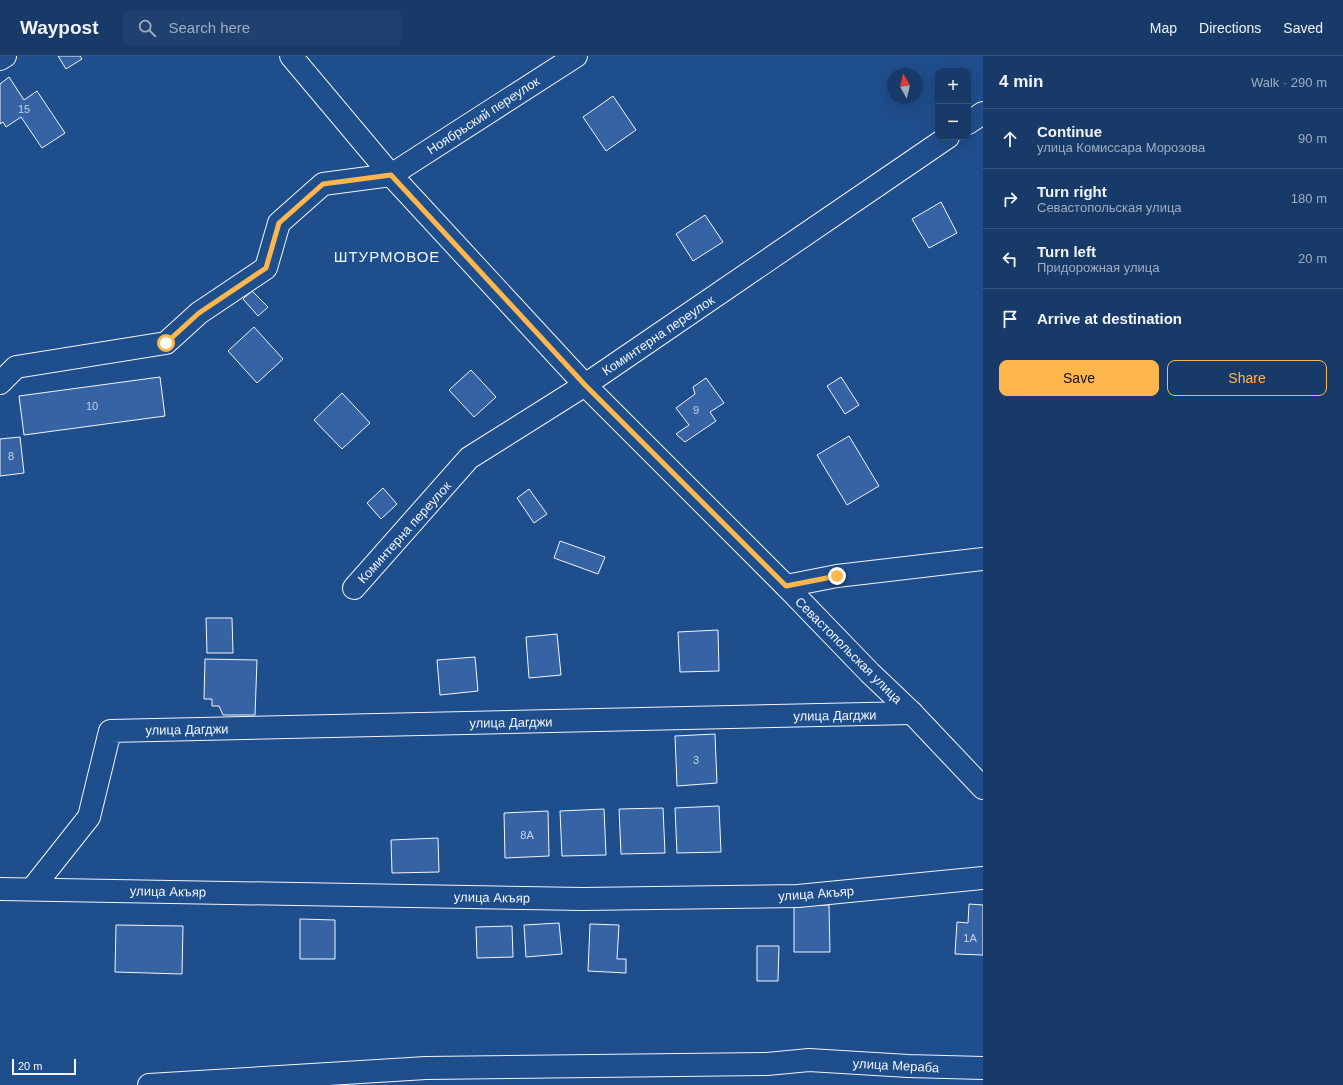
<!DOCTYPE html>
<html lang="en">
<head>
<meta charset="utf-8">
<style>
  :root { --surface:#173a69; --page:#20416f; --text:#f1f3f6; --muted:#9eadc0; --line:#36547d; --accent:#ffb74d }
  body { margin:0; font-family:Arial,sans-serif; background:var(--page); color:var(--text) }
  .controls { position:absolute; right:12px; top:12px; display:grid; overflow:hidden; border-radius:8px; box-shadow:0 4px 16px #0002 }
  .controls button { width:36px; height:36px; display:grid; place-items:center; padding:0; border:0; border-bottom:1px solid var(--line); background:var(--surface); color:var(--text); font:20px sans-serif }
  .compass { position:absolute; left:887px; top:12px; width:36px; height:36px; border-radius:50%; background:var(--surface); box-shadow:0 4px 16px #0002; rotate:352deg }
  .scale { position:absolute; left:12px; bottom:10px; width:64px; box-sizing:border-box; padding-left:4px; border:2px solid #f2f6ff; border-top:0; font-size:11px; line-height:14px; white-space:nowrap; color:#f2f6ff; -webkit-text-stroke:3px #1f4e8c; paint-order:stroke }
  .stop { position:absolute; width:12px; height:12px; margin:-9px; border:3px solid #ffb74d; border-radius:50%; background:#fff }
  .stop.end { background:#ffb74d; border-color:#fff; box-shadow:0 1px 4px #0008 }
  .list { margin:0; padding:0; list-style:none }
  h2 { display:flex; justify-content:space-between; align-items:center; height:52px; margin:0; padding:0 16px; font-size:17px }
  h2 small { font-size:13px; font-weight:400; color:var(--muted) }
  .list li { display:grid; grid-template-columns:26px 1fr auto; gap:12px; align-items:center; box-sizing:border-box; height:60px; padding:0 16px; border-top:1px solid var(--line) }
  .list b { display:block; font-size:15px; white-space:nowrap }
  .list p { margin:0; font-size:13px; white-space:nowrap; color:var(--muted) }
  .list em { font-size:13px; font-style:normal; color:var(--muted) }
  .actions { display:flex; gap:8px; padding:12px 16px }
  .actions a { flex:1; padding:9px 0; border:1px solid var(--accent); border-radius:8px; text-align:center; font-size:14px; color:var(--accent) }
  .actions .main { background:var(--accent); color:#111 }
  .icon { flex:none; width:22px; height:22px; fill:none; stroke:currentColor; stroke-width:2; stroke-linecap:round; stroke-linejoin:round }
  .map { position:relative; flex:none; width:983px; height:1029px; overflow:hidden }
  header { display:flex; align-items:center; gap:24px; box-sizing:border-box; height:56px; padding:0 20px; background:var(--surface); border-bottom:1px solid var(--line) }
  header strong { font-size:19px }
  nav { display:flex; gap:22px; margin-inline-start:auto; font-size:14px }
  .search { width:280px; height:36px; background:var(--page); display:flex; align-items:center; gap:10px; box-sizing:border-box; padding:0 14px; border-radius:8px; color:var(--muted); font-size:15px }
  main { display:flex }
  aside { flex:1; background:var(--surface) }
  .map>svg:first-child { display:block }
  .building { fill:#3563a3; stroke:#f2f6ff }
  .lines { fill:none; stroke-linecap:round; stroke-linejoin:round }
  .minor-casing { stroke:#f2f6ff; stroke-width:24 }
  .minor { stroke:#1f4e8c; stroke-width:22 }
  .route { stroke:#ffb74d; stroke-width:5 }
  .labels { text-anchor:middle; stroke-width:3; stroke-linejoin:round; paint-order:stroke }
  .number-label { font-size:11px; fill:#c3d1e8 }
  .street-label { font-size:13px; fill:#f2f6ff; stroke:#1f4e8c }
  .quarter-label { font-size:15px; letter-spacing:1px; fill:#f2f6ff; stroke:#1f4e8c }
</style>
</head>
<body>
<header>
<strong>Waypost</strong>
<div class="search"><svg class="icon" aria-label="search" viewBox="0 0 24 24"><circle cx="10" cy="10" r="6"/><path d="M15 15l6 6"/></svg>Search here</div>
<nav><a>Map</a><a>Directions</a><a>Saved</a></nav>
</header>
<main>
<div class="map">
<svg width="983" height="1029" viewBox="0 0 983 1029">
  <rect width="100%" height="100%" fill="#1f4e8c"/>
  <!-- building -->
  <g class="building">
    <path d="M58 0H80L82 3 66 13Z"/>
    <path d="M9 21 24 44 37 35 65 77 42 92 21 61 6 71 3 66 0 68V28Z"/>
    <path d="M613 40 636 74 606 95 583 61Z"/>
    <path d="M941 146 957 177 929 192 912 163Z"/>
    <path d="M705 159 723 186 693 205 676 178Z"/>
    <path d="M252 235 268 251 258 260 243 243Z"/>
    <path d="M254 271 283 303 257 327 228 295Z"/>
    <path d="M471 314 496 341 474 361 449 334Z"/>
    <path d="M160 321 165 360 24 379 19 340Z"/>
    <path d="M841 321 859 349 845 358 827 330Z"/>
    <path d="M706 322 724 347 710 356 716 365 685 386 676 378 689 369 676 352 695 338 693 331Z"/>
    <path d="M342 337 370 367 342 393 314 364Z"/>
    <path d="M849 380 879 430 847 449 817 399Z"/>
    <path d="M20 381 24 417 0 420V383Z"/>
    <path d="M383 432 397 448 381 463 367 447Z"/>
    <path d="M529 433 547 458 534 467 517 442Z"/>
    <path d="M560 485 605 501 598 518 554 502Z"/>
    <path d="M206 562H232L233 597H207Z"/>
    <path d="M718 574 719 615 680 616 678 576Z"/>
    <path d="M557 578 561 619 529 622 526 581Z"/>
    <path d="M475 601 478 635 440 639 437 604Z"/>
    <path d="M205 603 257 604 255 659H223L219 650H212V643H204Z"/>
    <path d="M715 678 717 727 677 730 675 680Z"/>
    <path d="M719 750 721 796 677 797 675 752Z"/>
    <path d="M663 752 665 797 621 798 619 753Z"/>
    <path d="M604 753 606 799 562 800 560 755Z"/>
    <path d="M548 755 549 800 505 802 504 757Z"/>
    <path d="M438 782 439 816 392 817 391 784Z"/>
    <path d="M969 848 983 849V899L955 898 957 866 968 867Z"/>
    <path d="M829 849 830 896H794V850Z"/>
    <path d="M300 863 335 864V903H300Z"/>
    <path d="M559 867 562 898 526 901 524 869Z"/>
    <path d="M590 868 619 869 617 903H626V917L588 915Z"/>
    <path d="M116 869 183 870 182 918 115 916Z"/>
    <path d="M512 870 513 901 477 902 476 871Z"/>
    <path d="M757 890H779L778 925H757Z"/>
  </g>
  <g class="lines">
    <!-- minor casing -->
    <g class="minor-casing">
      <g id="minor">
        <path d="M291 0 391 119 585 329 786 530 870 617 912 657 983 732"/>
        <path d="M0 3 5 0"/>
        <path d="M968 67 983 57"/>
        <path d="M0 327 16 311 166 287 199 257 266 212 279 167 323 128 391 119 576 0"/>
        <path d="M786 530 837 520 983 503"/>
        <path d="M354 532 469 402 585 329 948 81"/>
        <path d="M0 833 583 843 798 840 983 822"/>
        <path d="M32 833 89 761 110 675 912 657"/>
        <path d="M149 1029 426 1012 767 1008 809 1004 908 1010 983 1012"/>
      </g>
    </g>
    <!-- minor -->
    <use href="#minor" class="minor"/>
  </g>
  <g class="lines">
    <!-- route -->
    <path class="route" d="M166 287 199 257 266 212 279 167 323 128 391 119 585 329 786 530 837 520"/>
  </g>
  <g class="labels">
    <!-- number labels -->
    <g class="number-label">
      <text x="24" y="57">15</text>
      <text x="92" y="354">10</text>
      <text x="696" y="358">9</text>
      <text x="11" y="404">8</text>
      <text x="696" y="708">3</text>
      <text x="527" y="783">8А</text>
      <text x="970" y="886">1А</text>
    </g>
    <!-- street labels -->
    <g class="street-label">
      <text transform="translate(483 59) rotate(-33)" y="5">Ноябрьский переулок</text>
      <text transform="translate(658 279) rotate(-34)" y="5">Коминтерна переулок</text>
      <text transform="translate(404 476) rotate(-48)" y="5">Коминтерна переулок</text>
      <text transform="translate(849 594) rotate(45)" y="5">Севастопольская улица</text>
      <text transform="translate(835 659) rotate(-1)" y="5">улица Дагджи</text>
      <text transform="translate(511 666) rotate(-1)" y="5">улица Дагджи</text>
      <text transform="translate(187 673) rotate(-1)" y="5">улица Дагджи</text>
      <text transform="translate(168 835) rotate(1)" y="5">улица Акъяр</text>
      <text transform="translate(816 837) rotate(-4)" y="5">улица Акъяр</text>
      <text transform="translate(492 841) rotate(1)" y="5">улица Акъяр</text>
      <text transform="translate(896 1009) rotate(3)" y="5">улица Мераба</text>
    </g>
    <!-- quarter labels -->
    <g class="quarter-label">
      <text x="387" y="206">ШТУРМОВОЕ</text>
    </g>
  </g>
</svg>
<div class="controls">
<button>+</button>
<button>−</button>
</div>
<svg class="compass" viewBox="-18 -18 36 36"><path d="M0-13l5 13h-10z" fill="#e53935"/><path d="M0 13l5-13h-10z" fill="#9eadc0"/></svg>
<div class="scale">20 m</div>
<div class="stop" style="left:166px;top:287px"></div>
<div class="stop end" style="left:837px;top:520px"></div>
</div>
<aside>
<h2>4 min<small>Walk · 290 m</small></h2>
<ul class="list">
<li><svg class="icon" aria-label="ahead" viewBox="0 0 24 24"><path d="M12 20V5M6 11l6-6 6 6"/></svg><div><b>Continue</b><p>улица Комиссара Морозова</p></div><em>90 m</em></li>
<li><svg class="icon" aria-label="right" viewBox="0 0 24 24"><path d="M7 20v-9h11M14 6l5 5-5 5"/></svg><div><b>Turn right</b><p>Севастопольская улица</p></div><em>180 m</em></li>
<li><svg class="icon" aria-label="left" viewBox="0 0 24 24"><path d="M17 20v-9H6M10 6l-5 5 5 5"/></svg><div><b>Turn left</b><p>Придорожная улица</p></div><em>20 m</em></li>
<li><svg class="icon" aria-label="arrive" viewBox="0 0 24 24"><path d="M6 21V4h12l-3 4 3 4H6"/></svg><div><b>Arrive at destination</b></div></li>
</ul>
<div class="actions"><a class="main">Save</a><a>Share</a></div>
</aside>
</main>
</body>
</html>
